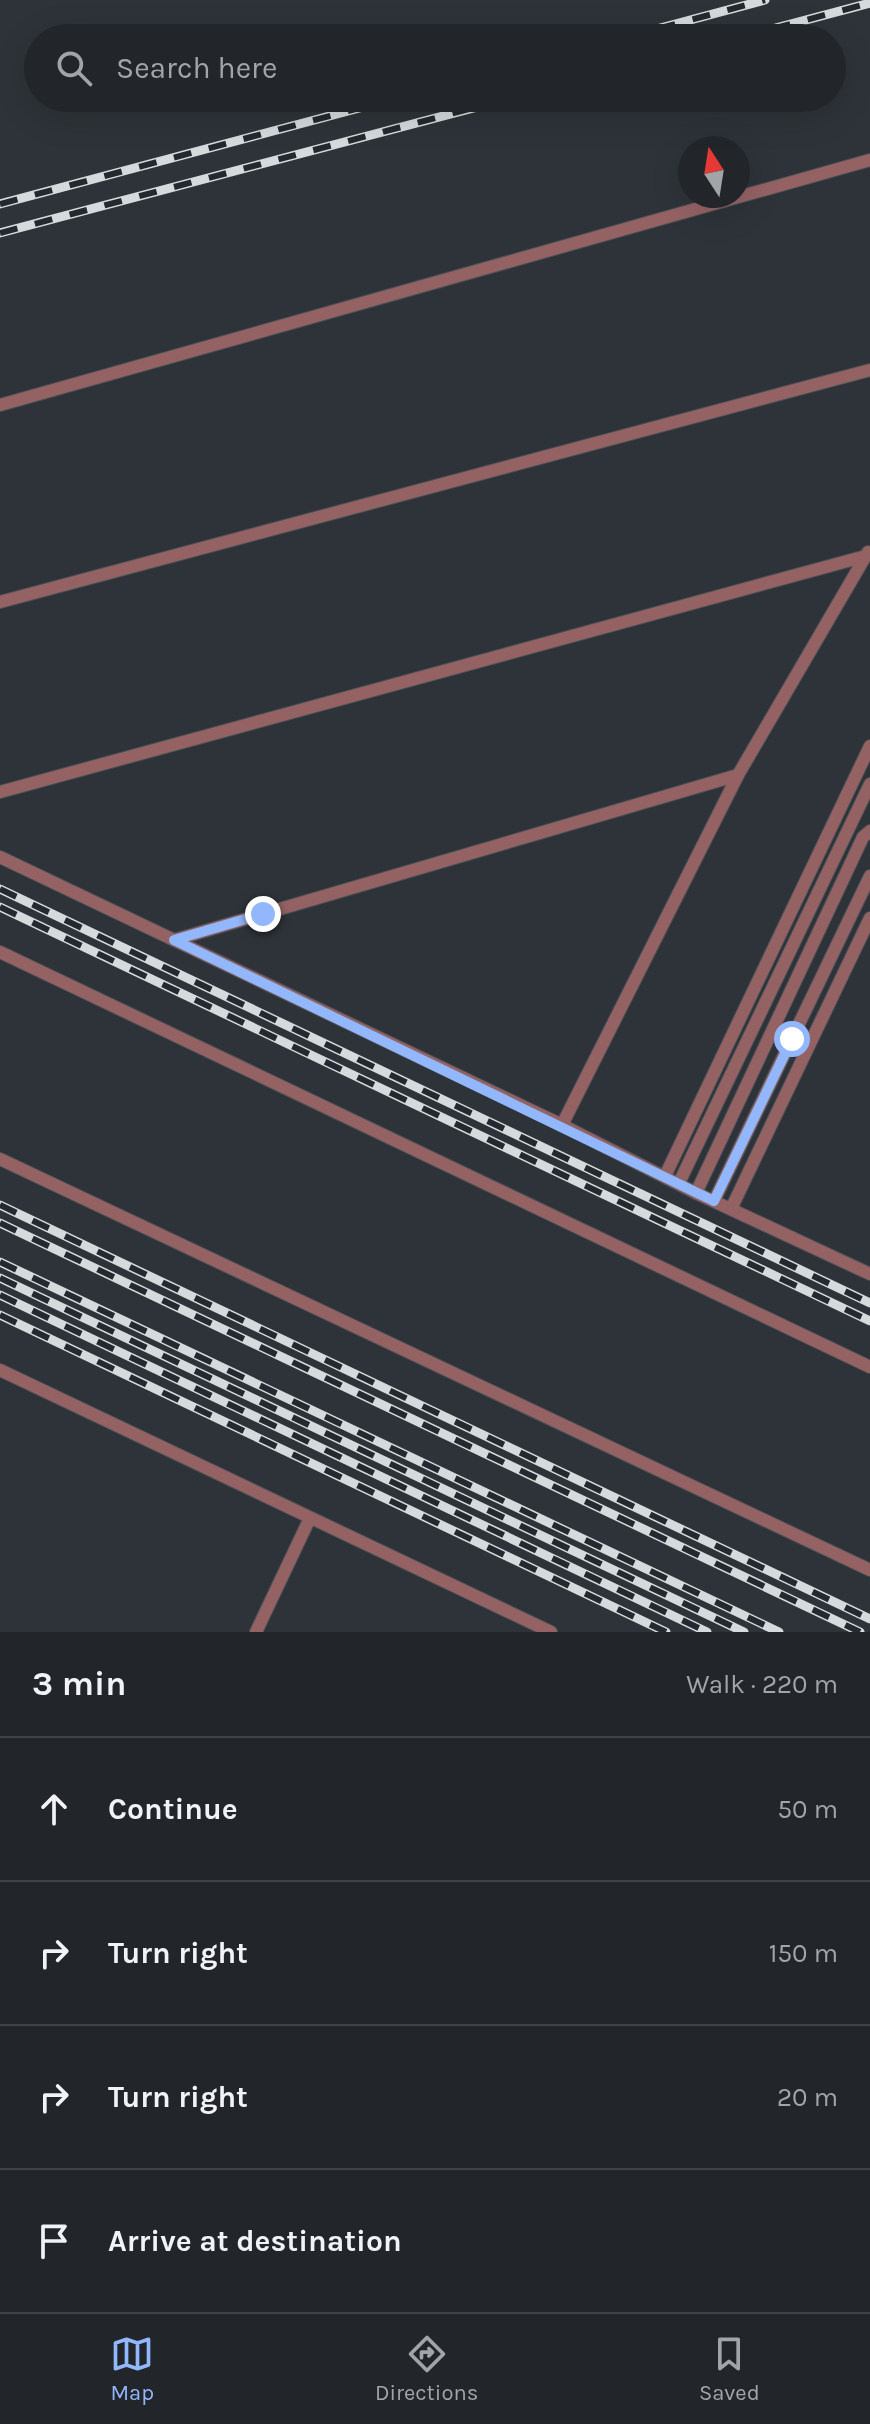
<!DOCTYPE html>
<html lang="en">
<head>
<meta charset="utf-8">
<style>
  :root { --surface:#22262a; --page:#2e3236; --text:#f1f3f6; --muted:#a2a5a8; --line:#3f4347; --accent:#93b7fd }
  body { margin:0; font-family:Karla,sans-serif; background:var(--page); color:var(--text) }
  .compass { position:absolute; left:678px; top:136px; width:72px; height:72px; border-radius:50%; background:var(--surface); box-shadow:0 8px 32px #0002; rotate:348deg }
  .stop { position:absolute; width:24px; height:24px; margin:-18px; border:6px solid #93b7fd; border-radius:50%; background:#fff }
  .stop.end { background:#93b7fd; border-color:#fff; box-shadow:0 2px 8px #0008 }
  .list { margin:0; padding:0; list-style:none }
  h2 { display:flex; justify-content:space-between; align-items:center; height:104px; margin:0; padding:0 32px; font-size:34px }
  h2 small { font-size:26px; font-weight:400; color:var(--muted) }
  .list li { display:grid; grid-template-columns:52px 1fr auto; gap:24px; align-items:center; box-sizing:border-box; height:144px; padding:0 32px; border-top:2px solid var(--line) }
  .list b { display:block; font-size:30px; white-space:nowrap }
  .list em { font-size:26px; font-style:normal; color:var(--muted) }
  .icon { flex:none; width:44px; height:44px; fill:none; stroke:currentColor; stroke-width:2; stroke-linecap:round; stroke-linejoin:round }
  .map { position:relative; flex:none; width:870px; height:1632px; overflow:hidden }
  .search { position:absolute; background:var(--surface); box-shadow:0 8px 32px #0002; left:24px; right:24px; top:24px; height:88px; display:flex; align-items:center; gap:20px; box-sizing:border-box; padding:0 28px; border-radius:44px; color:var(--muted); font-size:30px }
  .sheet { height:680px; background:var(--surface) }
  nav { display:flex; justify-content:space-around; align-items:center; box-sizing:border-box; height:112px; border-top:2px solid var(--line); background:var(--surface); font-size:22px; color:var(--muted) }
  nav a { display:grid; justify-items:center; gap:4px }
  nav .on { color:var(--accent) }
  .map>svg:first-child { display:block }
  .lines { fill:none; stroke-linecap:round; stroke-linejoin:round }
  .service-casing { stroke:#4b5156; stroke-width:14 }
  .service { stroke:#956264; stroke-width:12 }
  .rail-casing { stroke:#d5dadd; stroke-width:9 }
  .rail { stroke:#23292e; stroke-width:6; stroke-dasharray:18; stroke-linecap:butt }
  .route { stroke:#93b7fd; stroke-width:10 }
</style>
</head>
<body>
<div class="map">
<svg width="870" height="1632" viewBox="0 0 870 1632">
  <rect width="100%" height="100%" fill="#2d3338"/>
  <g class="lines">
    <!-- service casing -->
    <g class="service-casing">
      <g id="service">
        <path d="M0 405 870 160"/>
        <path d="M0 602 870 370"/>
        <path d="M0 792 866 556"/>
        <path d="M0 857 562 1125 696 1193 870 1274"/>
        <path d="M174 940 738 775"/>
        <path d="M0 952 870 1367"/>
        <path d="M562 1125 738 775 868 552"/>
        <path d="M0 1159 870 1570"/>
        <path d="M665 1176 870 746"/>
        <path d="M679 1183 870 784"/>
        <path d="M696 1193 863 837 870 831"/>
        <path d="M714 1201 870 876"/>
        <path d="M731 1209 870 918"/>
        <path d="M0 1370 551 1632"/>
        <path d="M256 1632 310 1518"/>
      </g>
    </g>
    <!-- service -->
    <use href="#service" class="service"/>
    <!-- rail casing -->
    <g class="rail-casing">
      <g id="rail">
        <path d="M623 38 765 0"/>
        <path d="M738 38 870 3"/>
        <path d="M0 204 397 98"/>
        <path d="M0 233 511 98"/>
        <path d="M0 889 870 1303"/>
        <path d="M0 907 870 1321"/>
        <path d="M0 1205 870 1619"/>
        <path d="M0 1223 860 1632"/>
        <path d="M0 1262 779 1632"/>
        <path d="M0 1278 744 1632"/>
        <path d="M0 1295 707 1632"/>
        <path d="M0 1315 666 1632"/>
      </g>
    </g>
    <!-- rail -->
    <use href="#rail" class="rail"/>
  </g>
  <g class="lines">
    <!-- route -->
    <path class="route" d="M263 914 174 940 714 1201 792 1039"/>
  </g>
</svg>
<svg class="compass" viewBox="-18 -18 36 36"><path d="M0-13l5 13h-10z" fill="#e53935"/><path d="M0 13l5-13h-10z" fill="#a2a5a8"/></svg>
<div class="stop" style="left:792px;top:1039px"></div>
<div class="stop end" style="left:263px;top:914px"></div>
<div class="search"><svg class="icon" aria-label="search" viewBox="0 0 24 24"><circle cx="10" cy="10" r="6"/><path d="M15 15l6 6"/></svg>Search here</div>
</div>
<section class="sheet">
<h2>3 min<small>Walk · 220 m</small></h2>
<ul class="list">
<li><svg class="icon" aria-label="ahead" viewBox="0 0 24 24"><path d="M12 20V5M6 11l6-6 6 6"/></svg><div><b>Continue</b></div><em>50 m</em></li>
<li><svg class="icon" aria-label="right" viewBox="0 0 24 24"><path d="M7 20v-9h11M14 6l5 5-5 5"/></svg><div><b>Turn right</b></div><em>150 m</em></li>
<li><svg class="icon" aria-label="right" viewBox="0 0 24 24"><path d="M7 20v-9h11M14 6l5 5-5 5"/></svg><div><b>Turn right</b></div><em>20 m</em></li>
<li><svg class="icon" aria-label="arrive" viewBox="0 0 24 24"><path d="M6 21V4h12l-3 4 3 4H6"/></svg><div><b>Arrive at destination</b></div></li>
</ul>
</section>
<nav>
<a class="on"><svg class="icon" aria-label="map" viewBox="0 0 24 24"><path d="M3 6l6-2 6 2 6-2v14l-6 2-6-2-6 2zM9 4v14M15 6v14"/></svg>Map</a>
<a><svg class="icon" aria-label="directions" viewBox="0 0 24 24"><path d="M12 3l9 9-9 9-9-9zM9 14v-3h6M13 9l2 2-2 2"/></svg>Directions</a>
<a><svg class="icon" aria-label="saved" viewBox="0 0 24 24"><path d="M7 4h10v16l-5-4-5 4z"/></svg>Saved</a>
</nav>
</body>
</html>
